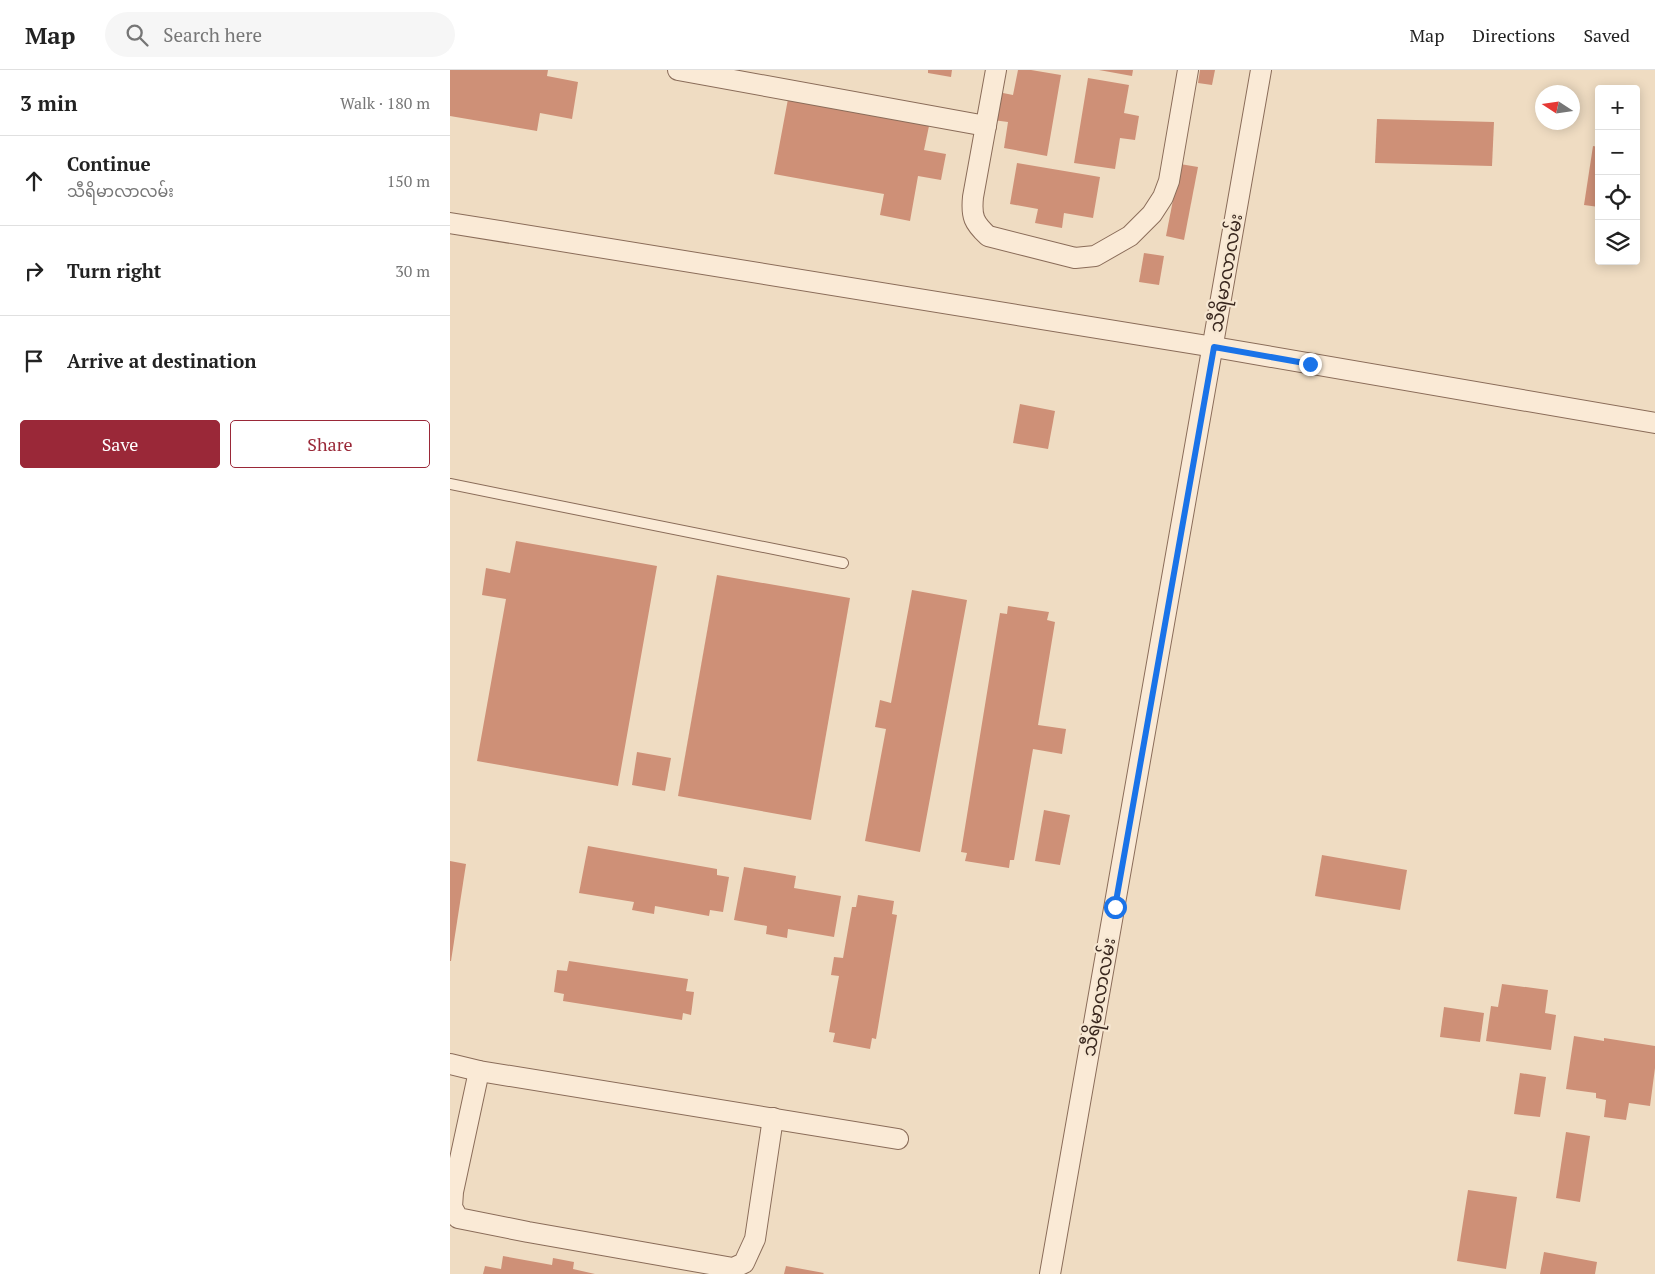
<!DOCTYPE html>
<html lang="en">
<head>
<meta charset="utf-8">
<style>
  :root { --surface:#fff; --page:#f6f6f6; --text:#222; --muted:#767676; --line:#e0e0e0; --accent:#9a2838 }
  body { margin:0; font-family:"PT Serif","Noto Sans Myanmar",serif; background:var(--page); color:var(--text) }
  .controls { position:absolute; right:15px; top:15px; display:grid; overflow:hidden; border-radius:5px; box-shadow:0 2px 12px #0003 }
  .controls button { width:45px; height:45px; display:grid; place-items:center; padding:0; border:0; border-bottom:1px solid var(--line); background:var(--surface); color:var(--text); font:25px sans-serif }
  .compass { position:absolute; left:1085px; top:15px; width:45px; height:45px; border-radius:50%; background:var(--surface); box-shadow:0 2px 12px #0003; rotate:282deg }
  .stop { position:absolute; width:15px; height:15px; margin:-11px; border:4px solid #1a73e8; border-radius:50%; background:#fff }
  .stop.end { background:#1a73e8; border-color:#fff; box-shadow:0 1px 5px #0008 }
  .list { margin:0; padding:0; list-style:none }
  h2 { display:flex; justify-content:space-between; align-items:center; height:65px; margin:0; padding:0 20px; font-size:21px }
  h2 small { font-size:16px; font-weight:400; color:var(--muted) }
  .list li { display:grid; grid-template-columns:32px 1fr auto; gap:15px; align-items:center; box-sizing:border-box; height:90px; padding:0 20px; border-top:1px solid var(--line) }
  .list b { display:block; font-size:19px; white-space:nowrap }
  .list p { margin:0; font-size:16px; white-space:nowrap; color:var(--muted) }
  .list em { font-size:16px; font-style:normal; color:var(--muted) }
  .actions { display:flex; gap:10px; padding:15px 20px }
  .actions a { flex:1; padding:11px 0; border:1px solid var(--accent); border-radius:5px; text-align:center; font-size:18px; color:var(--accent) }
  .actions .main { background:var(--accent); color:#fff }
  .icon { flex:none; width:28px; height:28px; fill:none; stroke:currentColor; stroke-width:2; stroke-linecap:round; stroke-linejoin:round }
  .map { position:relative; flex:none; width:1205px; height:1204px; overflow:hidden }
  header { display:flex; align-items:center; gap:30px; box-sizing:border-box; height:70px; padding:0 25px; background:var(--surface); border-bottom:1px solid var(--line) }
  header strong { font-size:24px }
  nav { display:flex; gap:28px; margin-inline-start:auto; font-size:18px }
  .search { width:350px; height:45px; background:var(--page); display:flex; align-items:center; gap:12px; box-sizing:border-box; padding:0 18px; border-radius:28px; color:var(--muted); font-size:19px }
  main { display:flex }
  aside { flex:1; background:var(--surface) }
  .map>svg:first-child { display:block }
  .building { fill:#ce9077 }
  .lines { fill:none; stroke-linecap:round; stroke-linejoin:round }
  .lane-casing { stroke:#8a6c59; stroke-width:12 }
  .street-casing { stroke:#8a6c59; stroke-width:22 }
  .lane { stroke:#faead6; stroke-width:10 }
  .street { stroke:#faead6; stroke-width:20 }
  .route { stroke:#1a73e8; stroke-width:6 }
  .labels { text-anchor:middle; stroke-width:4.5; stroke-linejoin:round; paint-order:stroke }
  .street-label { font-size:18px; fill:#39271e; stroke:#f6e7d2 }
</style>
</head>
<body>
<header>
<strong>Map</strong>
<div class="search"><svg class="icon" aria-label="search" viewBox="0 0 24 24"><circle cx="10" cy="10" r="6"/><path d="M15 15l6 6"/></svg>Search here</div>
<nav><a>Map</a><a>Directions</a><a>Saved</a></nav>
</header>
<main>
<aside>
<h2>3 min<small>Walk · 180 m</small></h2>
<ul class="list">
<li><svg class="icon" aria-label="ahead" viewBox="0 0 24 24"><path d="M12 20V5M6 11l6-6 6 6"/></svg><div><b>Continue</b><p>သီရိမာလာလမ်း</p></div><em>150 m</em></li>
<li><svg class="icon" aria-label="right" viewBox="0 0 24 24"><path d="M7 20v-9h11M14 6l5 5-5 5"/></svg><div><b>Turn right</b></div><em>30 m</em></li>
<li><svg class="icon" aria-label="arrive" viewBox="0 0 24 24"><path d="M6 21V4h12l-3 4 3 4H6"/></svg><div><b>Arrive at destination</b></div></li>
</ul>
<div class="actions"><a class="main">Save</a><a>Share</a></div>
</aside>
<div class="map">
<svg width="1205" height="1204" viewBox="0 0 1205 1204">
  <rect width="100%" height="100%" fill="#efdcc2"/>
  <!-- building -->
  <g class="building">
    <path d="M0 0H98L97 6 128 12 122 49 90 43 87 61 0 46Z"/>
    <path d="M478 0H502L501 7 478 3Z"/>
    <path d="M568 0H581L611 5 597 86 554 78 558 52 543 50 548 22 563 25Z"/>
    <path d="M649 0H683L682 6Z"/>
    <path d="M750 0H765L762 15 748 13Z"/>
    <path d="M638 8 679 15 674 43 689 46 685 70 670 68 665 99 624 93Z"/>
    <path d="M338 29 479 56 474 80 496 84 491 110 468 106 460 151 430 145 434 124 324 104Z"/>
    <path d="M927 49 1044 52 1042 96 925 93Z"/>
    <path d="M1143 76 1149 77V137L1134 135Z"/>
    <path d="M567 93 650 107 643 148 614 143 612 158 585 153 588 139 560 134Z"/>
    <path d="M730 94 748 97 734 170 716 166Z"/>
    <path d="M694 183 714 186 709 215 689 212Z"/>
    <path d="M570 334 605 341 598 379 563 373Z"/>
    <path d="M66 471 207 496 168 716 27 691 56 529 32 525 36 498 60 503Z"/>
    <path d="M267 505 400 528 361 750 228 726Z"/>
    <path d="M462 520 517 530 470 782 415 771 436 659 425 657 430 630 441 633Z"/>
    <path d="M558 536 599 542 597 550 605 552 588 655 616 659 612 684 583 679 564 790H560L559 798 515 791 517 783 511 782 550 543 557 544Z"/>
    <path d="M187 682 221 688 215 721 182 715Z"/>
    <path d="M594 740 620 745 610 795 585 791Z"/>
    <path d="M138 776 267 799V805L279 807 273 842 260 840 259 846 205 836 204 844 182 840 184 832 129 823Z"/>
    <path d="M872 785 957 800 950 840 865 826Z"/>
    <path d="M0 791 16 794 1 891H0Z"/>
    <path d="M294 797 346 806 344 818 391 826 384 867 338 859 337 868 316 864 317 856 284 850Z"/>
    <path d="M408 825 444 831 442 844 447 845 426 969 422 968 420 979 383 972 385 963 379 962 389 906 381 905 384 887 393 888 402 837H406Z"/>
    <path d="M119 891 238 909 236 921 244 922 241 945 233 943 232 950 113 931 114 924 104 922 107 900 117 901Z"/>
    <path d="M1052 914 1098 920 1095 943 1106 945 1101 980 1036 971 1041 936 1048 937Z"/>
    <path d="M994 937 1034 943 1030 972 990 967Z"/>
    <path d="M1124 966 1154 971V968L1205 976V998L1200 1036 1179 1033 1176 1050 1154 1047 1156 1030 1146 1028V1023L1116 1019Z"/>
    <path d="M1070 1003 1096 1007 1090 1047 1064 1044Z"/>
    <path d="M1116 1062 1140 1066 1130 1132 1106 1128Z"/>
    <path d="M1018 1120 1067 1127 1056 1199 1007 1191Z"/>
    <path d="M1094 1182 1147 1192 1145 1204H1090Z"/>
    <path d="M53 1186 102 1195 103 1188 124 1192 123 1199 145 1204H33L35 1196 51 1199Z"/>
    <path d="M336 1196 374 1203 373 1204H334Z"/>
  </g>
  <g class="lines">
    <!-- lane casing -->
    <g class="lane-casing">
      <path id="lane" d="M0 414 393 493"/>
    </g>
    <!-- street casing -->
    <g class="street-casing">
      <g id="street">
        <path d="M228 0 536 56"/>
        <path d="M546 0 523 127C521 147 524 153 538 166L625 188 645 186 680 166 702 144 713 127 719 111 738 0"/>
        <path d="M0 153 764 277 1205 353"/>
        <path d="M0 994 29 1001 448 1069"/>
        <path d="M29 1001 3 1122 2 1137 8 1148 78 1162 283 1198 294 1193 305 1169 323 1048"/>
        <path d="M600 1204 811 0"/>
      </g>
    </g>
    <!-- lane -->
    <use href="#lane" class="lane"/>
    <!-- street -->
    <use href="#street" class="street"/>
  </g>
  <g class="lines">
    <!-- route -->
    <path class="route" d="M665 837 764 277 860 294"/>
  </g>
  <g class="labels">
    <!-- street labels -->
    <g class="street-label">
      <text transform="translate(776 203) rotate(-80)" y="6">သီရိမာလာလမ်း</text>
      <text transform="translate(649 927) rotate(-80)" y="6">သီရိမာလာလမ်း</text>
    </g>
  </g>
</svg>
<div class="controls">
<button>+</button>
<button>−</button>
<button><svg class="icon" aria-label="locate" viewBox="0 0 24 24"><circle cx="12" cy="12" r="6"/><path d="M12 2v4M12 18v4M2 12h4M18 12h4"/></svg></button>
<button><svg class="icon" aria-label="layers" viewBox="0 0 24 24"><path d="M12 4l9 5-9 5-9-5zM3 14l9 5 9-5"/></svg></button>
</div>
<svg class="compass" viewBox="-18 -18 36 36"><path d="M0-13l5 13h-10z" fill="#e53935"/><path d="M0 13l5-13h-10z" fill="#767676"/></svg>
<div class="stop" style="left:665px;top:837px"></div>
<div class="stop end" style="left:860px;top:294px"></div>
</div>
</main>
</body>
</html>
